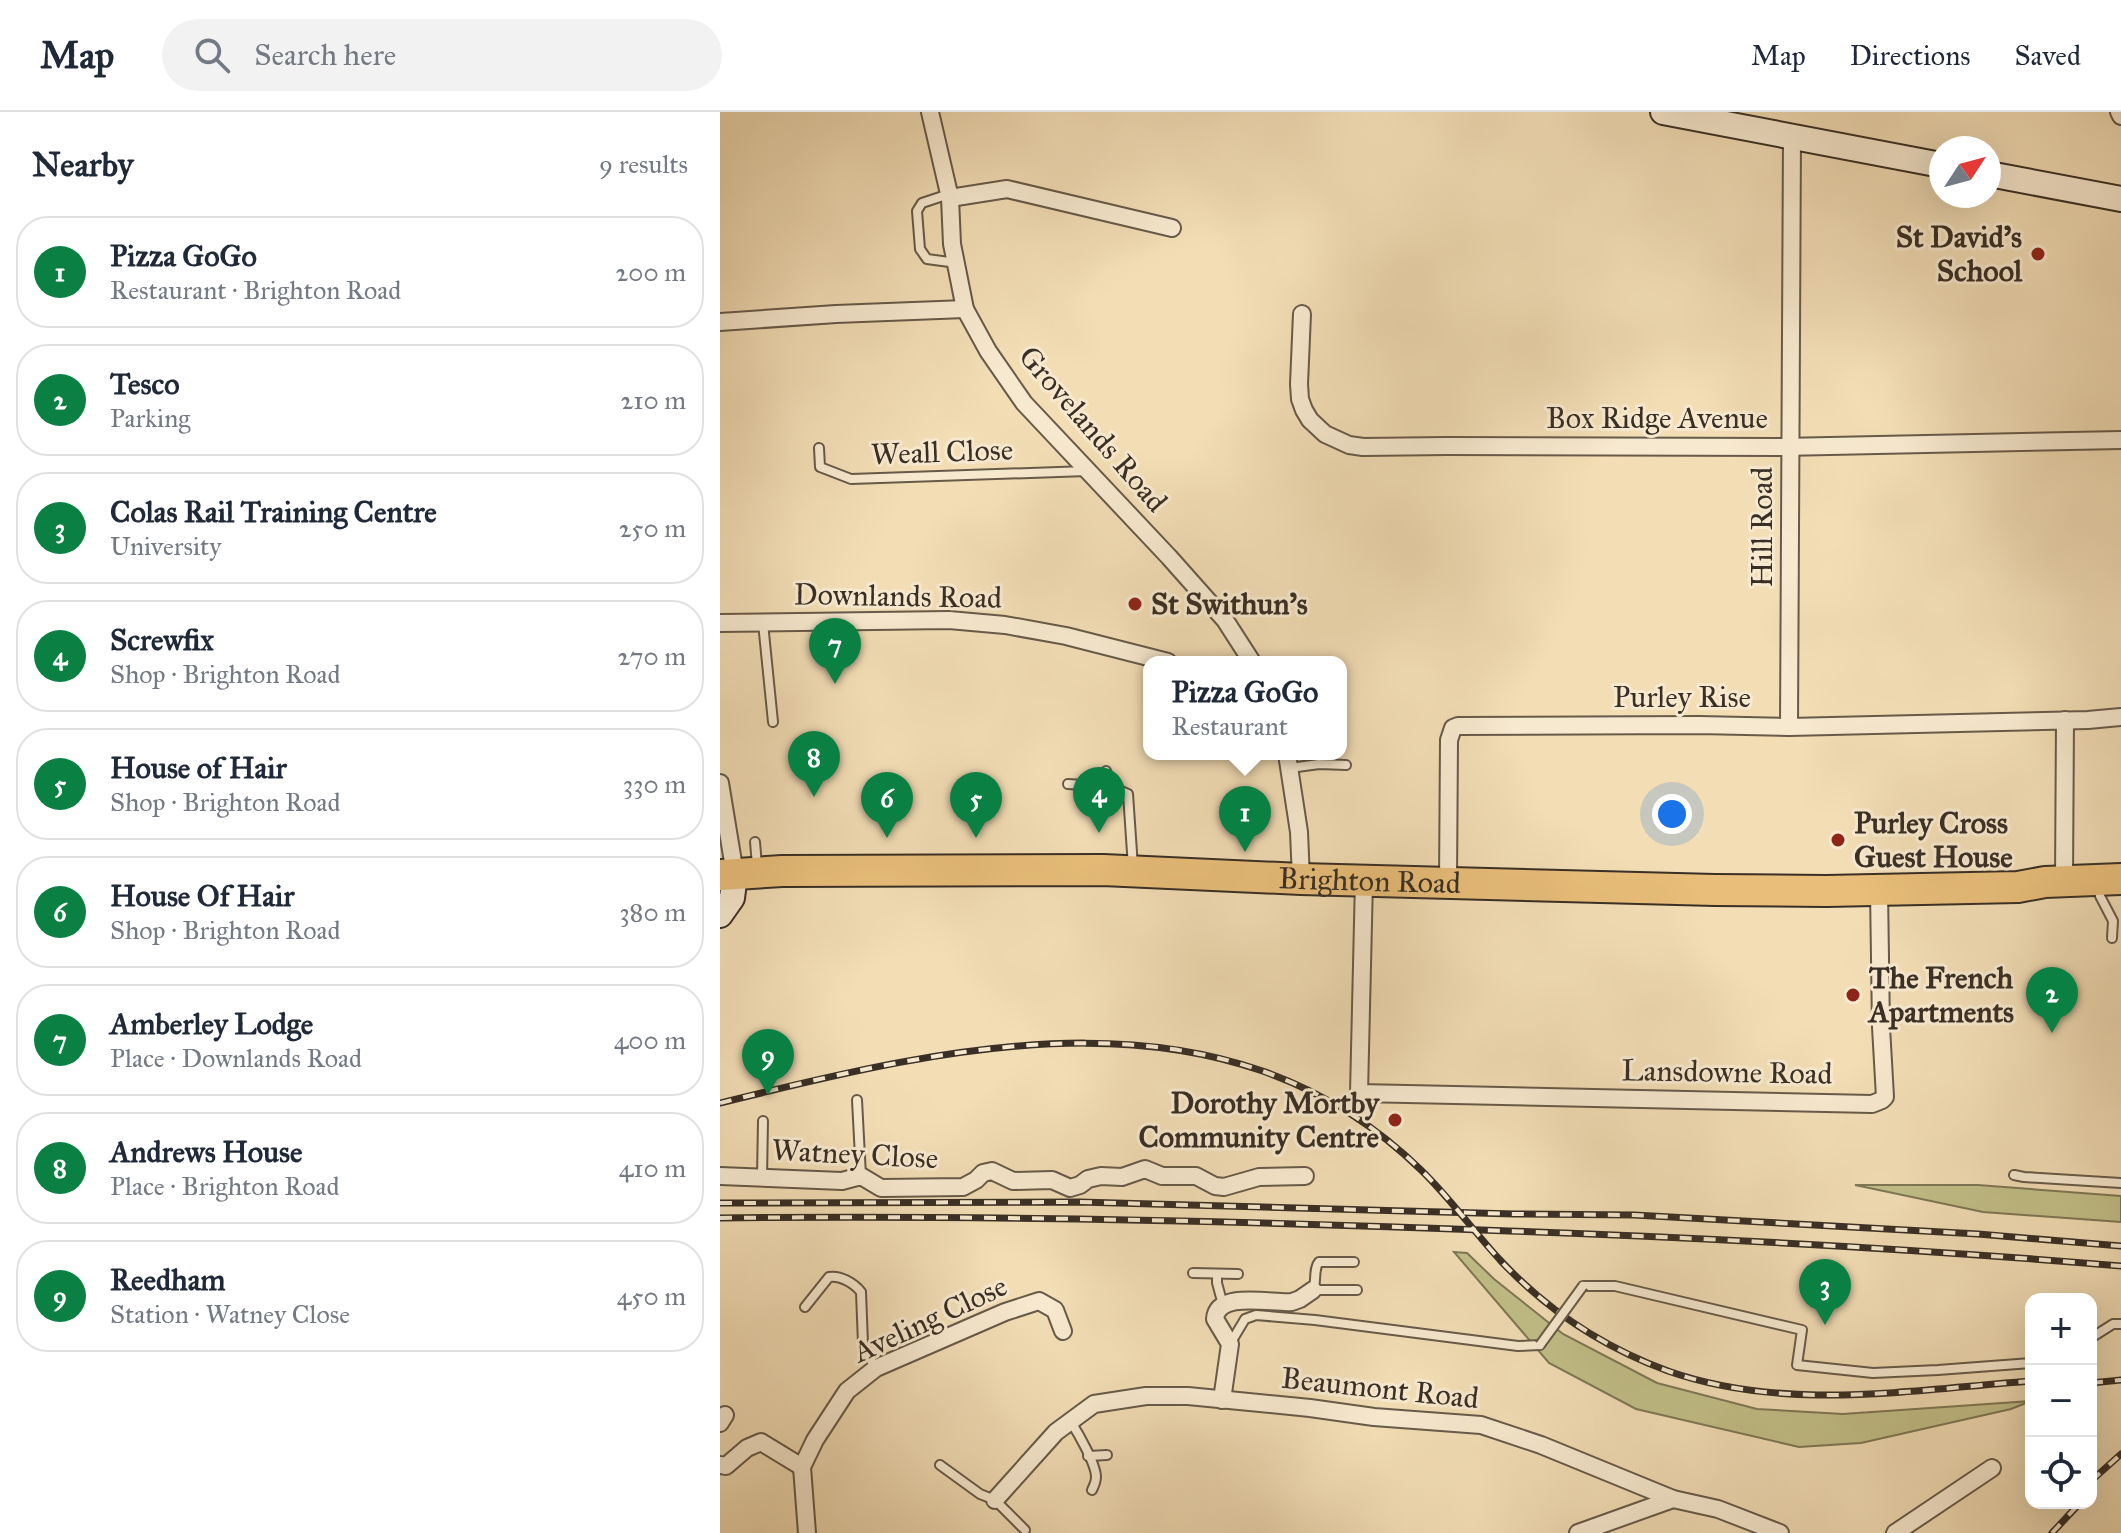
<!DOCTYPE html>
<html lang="en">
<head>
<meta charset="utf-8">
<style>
  :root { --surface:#fff; --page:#f2f2f3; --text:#1f2937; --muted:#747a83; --line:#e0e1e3; --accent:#0b8043 }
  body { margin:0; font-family:"IM FELL Great Primer",serif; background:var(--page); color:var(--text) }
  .controls { position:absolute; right:24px; bottom:24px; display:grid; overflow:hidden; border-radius:16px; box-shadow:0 8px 32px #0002 }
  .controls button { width:72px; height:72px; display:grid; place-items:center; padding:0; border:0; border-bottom:2px solid var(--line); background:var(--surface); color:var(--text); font:40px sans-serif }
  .compass { position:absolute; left:1209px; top:24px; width:72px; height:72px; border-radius:50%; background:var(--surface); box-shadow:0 8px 32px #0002; rotate:54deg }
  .you { position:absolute; left:952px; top:702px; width:28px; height:28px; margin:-20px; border:6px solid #fff; border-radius:50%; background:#1a73e8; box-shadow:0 0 0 12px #1a73e833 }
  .badge { display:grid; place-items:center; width:52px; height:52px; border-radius:50%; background:var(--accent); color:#fff; font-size:26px; font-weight:700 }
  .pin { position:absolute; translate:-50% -66px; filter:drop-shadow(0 2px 4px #0008) }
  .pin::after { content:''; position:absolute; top:42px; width:28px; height:24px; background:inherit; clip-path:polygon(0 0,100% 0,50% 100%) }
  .popup { position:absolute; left:423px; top:544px; width:204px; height:104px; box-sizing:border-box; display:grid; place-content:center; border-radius:16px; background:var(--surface); filter:drop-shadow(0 2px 6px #0005); font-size:26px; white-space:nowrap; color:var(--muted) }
  .popup b { font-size:30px; color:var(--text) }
  .popup::after { content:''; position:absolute; left:50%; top:100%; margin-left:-16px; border:16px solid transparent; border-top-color:var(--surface) }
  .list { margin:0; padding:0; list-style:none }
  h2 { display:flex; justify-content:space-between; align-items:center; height:104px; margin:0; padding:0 32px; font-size:34px }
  h2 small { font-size:26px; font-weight:400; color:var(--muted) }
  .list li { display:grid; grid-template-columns:52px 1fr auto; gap:24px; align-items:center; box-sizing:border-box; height:112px; margin:0 16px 16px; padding:0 16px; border:2px solid var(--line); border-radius:32px }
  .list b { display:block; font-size:30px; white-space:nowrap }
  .list p { margin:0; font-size:26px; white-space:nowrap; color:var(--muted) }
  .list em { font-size:26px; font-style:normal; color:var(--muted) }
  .icon { flex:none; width:44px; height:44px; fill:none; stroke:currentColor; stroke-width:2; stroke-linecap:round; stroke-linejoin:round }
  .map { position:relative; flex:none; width:1401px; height:1421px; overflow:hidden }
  header { display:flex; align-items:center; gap:48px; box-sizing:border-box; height:112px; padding:0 40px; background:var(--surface); border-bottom:2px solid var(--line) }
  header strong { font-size:38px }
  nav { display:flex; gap:44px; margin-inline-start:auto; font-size:28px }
  .search { width:560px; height:72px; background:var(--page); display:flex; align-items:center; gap:20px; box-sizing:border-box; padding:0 28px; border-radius:44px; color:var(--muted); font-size:30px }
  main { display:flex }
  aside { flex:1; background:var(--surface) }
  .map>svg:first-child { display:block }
  .green { fill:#c2bf88; stroke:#7e7756; stroke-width:2 }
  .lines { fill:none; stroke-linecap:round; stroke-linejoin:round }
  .lane-casing { stroke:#675a49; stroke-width:12 }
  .street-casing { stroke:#675a49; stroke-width:20 }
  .secondary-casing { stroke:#392f25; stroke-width:28 }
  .highway-casing { stroke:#392f25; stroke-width:34 }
  .lane { stroke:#f7e9cf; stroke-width:8 }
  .street { stroke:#f7e9cf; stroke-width:16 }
  .secondary { stroke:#f7e9cf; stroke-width:24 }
  .highway { stroke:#e9be7a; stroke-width:30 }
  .rail-casing { stroke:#392f25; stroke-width:7 }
  .rail { stroke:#f7e9cf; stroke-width:4; stroke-dasharray:12; stroke-linecap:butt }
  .lane-bridge-casing { stroke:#675a49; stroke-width:12; stroke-linecap:butt }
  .lane-bridge { stroke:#f7e9cf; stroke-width:8 }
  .poi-dot { fill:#8f2418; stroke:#f7e9cf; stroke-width:3 }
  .labels { text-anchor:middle; stroke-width:6; stroke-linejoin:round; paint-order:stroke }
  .poi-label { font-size:30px; font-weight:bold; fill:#392f25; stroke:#f7e9cf; text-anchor:start }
  .street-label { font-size:30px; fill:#392f25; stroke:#f7e9cf }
</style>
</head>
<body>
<header>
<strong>Map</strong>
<div class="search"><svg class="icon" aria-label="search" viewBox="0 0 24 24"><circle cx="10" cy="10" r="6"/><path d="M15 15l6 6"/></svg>Search here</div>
<nav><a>Map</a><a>Directions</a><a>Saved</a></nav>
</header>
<main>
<aside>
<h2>Nearby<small>9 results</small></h2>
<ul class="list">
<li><span class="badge">1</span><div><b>Pizza GoGo</b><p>Restaurant · Brighton Road</p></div><em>200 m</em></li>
<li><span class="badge">2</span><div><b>Tesco</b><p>Parking</p></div><em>210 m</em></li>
<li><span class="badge">3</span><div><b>Colas Rail Training Centre</b><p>University</p></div><em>250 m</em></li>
<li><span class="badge">4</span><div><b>Screwfix</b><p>Shop · Brighton Road</p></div><em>270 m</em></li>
<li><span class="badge">5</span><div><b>House of Hair</b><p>Shop · Brighton Road</p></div><em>330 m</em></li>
<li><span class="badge">6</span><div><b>House Of Hair</b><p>Shop · Brighton Road</p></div><em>380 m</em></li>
<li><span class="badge">7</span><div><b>Amberley Lodge</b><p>Place · Downlands Road</p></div><em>400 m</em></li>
<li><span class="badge">8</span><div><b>Andrews House</b><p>Place · Brighton Road</p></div><em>410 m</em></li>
<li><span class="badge">9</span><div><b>Reedham</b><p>Station · Watney Close</p></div><em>450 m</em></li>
</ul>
</aside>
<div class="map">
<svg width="1401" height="1421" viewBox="0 0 1401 1421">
  <rect width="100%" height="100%" fill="#f2ddb5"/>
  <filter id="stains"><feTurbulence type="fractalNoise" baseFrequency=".0025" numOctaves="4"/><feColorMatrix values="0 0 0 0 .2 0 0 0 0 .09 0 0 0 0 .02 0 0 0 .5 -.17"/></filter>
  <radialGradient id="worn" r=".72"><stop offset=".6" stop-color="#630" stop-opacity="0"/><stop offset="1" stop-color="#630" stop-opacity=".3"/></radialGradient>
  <!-- green -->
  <g class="green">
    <path d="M1135 1073H1258L1401 1084V1110L1263 1100Z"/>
    <path d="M734 1140 747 1141 774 1167 843 1222 937 1271 1037 1297 1123 1302 1311 1289 1291 1297 1141 1331 1079 1335 916 1297 829 1251Z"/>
  </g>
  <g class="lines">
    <!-- lane casing -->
    <g class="lane-casing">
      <g id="lane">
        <path d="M229 82 202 91 197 99 200 137 207 147 237 151"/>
        <path d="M99 336 100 355 131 367 367 359"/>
        <path d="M43 511 53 610"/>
        <path d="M570 656 599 652 626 653"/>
        <path d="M386 659 392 675 408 682 413 755"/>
        <path d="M348 672 392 675"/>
        <path d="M35 730 37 753"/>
        <path d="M1380 784 1393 809 1392 826"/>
        <path d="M137 988 141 1064"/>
        <path d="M1294 1063 1304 1065 1401 1071"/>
        <path d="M42 1065 43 1009"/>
        <path d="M634 1150H599C593 1157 597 1169 593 1178H637"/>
        <path d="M473 1161 518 1162"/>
        <path d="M497 1163V1171L503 1193"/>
        <path d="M863 1174H895L1082 1218 1077 1253 1153 1261 1218 1258 1311 1251"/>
        <path d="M85 1195 109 1165C120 1163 134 1171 141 1180L143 1232 155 1256"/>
        <path d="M1371 1226 1393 1212H1401"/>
        <path d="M510 1232 525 1207 536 1203 595 1208 798 1234 820 1233"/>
        <path d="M351 1310C358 1321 376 1352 376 1365 376 1369 374 1374 372 1378"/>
        <path d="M368 1344 387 1343"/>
        <path d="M220 1353 260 1382 275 1388 305 1418"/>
      </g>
    </g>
    <!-- street casing -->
    <g class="street-casing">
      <g id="street">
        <path d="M210 0 230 86 232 132 245 197 268 239 304 291 449 445 505 508 532 550"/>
        <path d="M1399 0 1401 4"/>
        <path d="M230 86 287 77 452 116"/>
        <path d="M582 202 579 272 580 287 584 298 590 308 605 322 629 333 643 335 726 334 1062 335 1401 328"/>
        <path d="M0 210 116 202 245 197"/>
        <path d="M0 511 229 508 285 513 346 524 448 550"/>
        <path d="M1069 615 1072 24"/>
        <path d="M567 642 579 720 581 767"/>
        <path d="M0 671 15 762"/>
        <path d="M644 768 639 981 1152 992 1162 988 1165 985 1161 915 1159 778"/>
        <path d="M1344 769 1345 608"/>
        <path d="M728 770 729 628 733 616 738 614 979 613 1069 615 1368 608 1401 605"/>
        <path d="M0 1064 122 1069 141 1064 161 1076 243 1075 256 1068 263 1061 272 1059 293 1069 332 1068 350 1076 360 1073 368 1067 381 1064 402 1065 425 1057 442 1064H476L495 1074 504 1075 539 1065 585 1064"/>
        <path d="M502 1288 510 1232 495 1207C497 1178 553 1192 572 1190L580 1187 593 1178"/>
        <path d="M0 1311 5 1303"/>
        <path d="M0 1353 6 1354 27 1336 41 1330 82 1355"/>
        <path d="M275 1388 336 1320 374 1292 426 1284H468L590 1296 654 1305 761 1313 821 1333 953 1387 998 1397 1060 1421"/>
        <path d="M87 1421 82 1355 95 1328 127 1279 156 1256 285 1200 319 1189 335 1198 343 1219"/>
        <path d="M858 1421 953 1387"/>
        <path d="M1175 1421 1272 1356"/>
      </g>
    </g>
    <!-- secondary casing -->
    <g class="secondary-casing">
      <g id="secondary">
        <path d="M943 0 1221 53"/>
        <path d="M1269 62 1401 87"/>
        <path d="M0 803 12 786 15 762"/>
      </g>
    </g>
    <!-- highway casing -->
    <g class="highway-casing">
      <g id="highway">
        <path id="s1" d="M0 763 62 759 383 758 581 767 995 778 1106 779 1298 775 1325 770 1401 767"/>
      </g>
    </g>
    <!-- lane -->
    <use href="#lane" class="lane"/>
    <!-- street -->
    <use href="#street" class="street"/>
    <!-- secondary -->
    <use href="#secondary" class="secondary"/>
    <!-- highway -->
    <use href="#highway" class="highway"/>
    <!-- rail casing -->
    <g class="rail-casing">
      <g id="rail">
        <path d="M0 991C235 933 505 867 701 1058 730 1086 754 1120 781 1149 827 1198 885 1236 948 1259 1065 1300 1190 1278 1311 1269"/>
        <path d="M0 1091 359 1090 794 1102 914 1103 1258 1122 1401 1134"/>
        <path d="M0 1106C263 1103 526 1109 789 1119 993 1126 1197 1137 1401 1154"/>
        <path d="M1371 1271 1401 1268"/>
        <path d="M1371 1369 1401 1342"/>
        <path d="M1332 1421 1360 1391"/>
      </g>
    </g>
    <!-- rail -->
    <use href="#rail" class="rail"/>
    <!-- lane-bridge casing -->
    <g class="lane-bridge-casing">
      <path id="lane-bridge" d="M820 1233 863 1174"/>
    </g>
    <!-- lane-bridge -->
    <use href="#lane-bridge" class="lane-bridge"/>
  </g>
  <!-- markers -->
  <g class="poi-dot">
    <circle cx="1318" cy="142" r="8"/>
    <circle cx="415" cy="492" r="8"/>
    <circle cx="1118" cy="728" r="8"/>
    <circle cx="1133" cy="883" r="8"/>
    <circle cx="675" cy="1008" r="8"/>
  </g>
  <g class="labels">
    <!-- poi labels -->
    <g class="poi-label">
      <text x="1302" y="135" text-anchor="end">St David's<tspan x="1302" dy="34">School</tspan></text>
      <text x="431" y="502">St Swithun's</text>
      <text x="1134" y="721">Purley Cross<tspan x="1134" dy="34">Guest House</tspan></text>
      <text x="1149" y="876">The French<tspan x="1149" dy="34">Apartments</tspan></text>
      <text x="659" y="1001" text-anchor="end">Dorothy Mortby<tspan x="659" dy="34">Community Centre</tspan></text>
    </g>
    <!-- street labels -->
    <g class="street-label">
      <text x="937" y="316">Box Ridge Avenue</text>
      <text transform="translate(373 317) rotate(49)" y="10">Grovelands Road</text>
      <text transform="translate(222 340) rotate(-2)" y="10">Weall Close</text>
      <text transform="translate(1042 415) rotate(-90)" y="10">Hill Road</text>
      <text transform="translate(178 484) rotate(1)" y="10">Downlands Road</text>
      <text x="962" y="595">Purley Rise</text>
      <text dy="10" stroke="none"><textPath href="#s1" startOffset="650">Brighton Road</textPath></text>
      <text transform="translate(1007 960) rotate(1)" y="10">Lansdowne Road</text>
      <text transform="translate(135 1042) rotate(3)" y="10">Watney Close</text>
      <text transform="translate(210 1207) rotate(-25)" y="10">Aveling Close</text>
      <text transform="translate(660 1276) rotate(6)" y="10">Beaumont Road</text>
    </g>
  </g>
  <rect width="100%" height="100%" filter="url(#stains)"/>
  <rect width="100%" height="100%" fill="url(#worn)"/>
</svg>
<div class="controls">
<button>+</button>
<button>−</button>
<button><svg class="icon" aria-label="locate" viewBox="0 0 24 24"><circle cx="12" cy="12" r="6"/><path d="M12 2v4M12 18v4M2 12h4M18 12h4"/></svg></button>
</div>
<svg class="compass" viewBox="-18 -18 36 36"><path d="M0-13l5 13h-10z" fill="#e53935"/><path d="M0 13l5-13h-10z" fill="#747a83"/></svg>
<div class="you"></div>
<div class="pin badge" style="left:525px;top:740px">1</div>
<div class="popup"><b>Pizza GoGo</b>Restaurant</div>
<div class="pin badge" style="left:1332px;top:921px">2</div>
<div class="pin badge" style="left:1105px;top:1213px">3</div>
<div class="pin badge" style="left:379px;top:721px">4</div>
<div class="pin badge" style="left:256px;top:726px">5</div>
<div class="pin badge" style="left:167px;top:726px">6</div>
<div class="pin badge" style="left:115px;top:572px">7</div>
<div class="pin badge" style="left:94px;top:685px">8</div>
<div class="pin badge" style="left:48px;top:983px">9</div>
</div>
</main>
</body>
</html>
